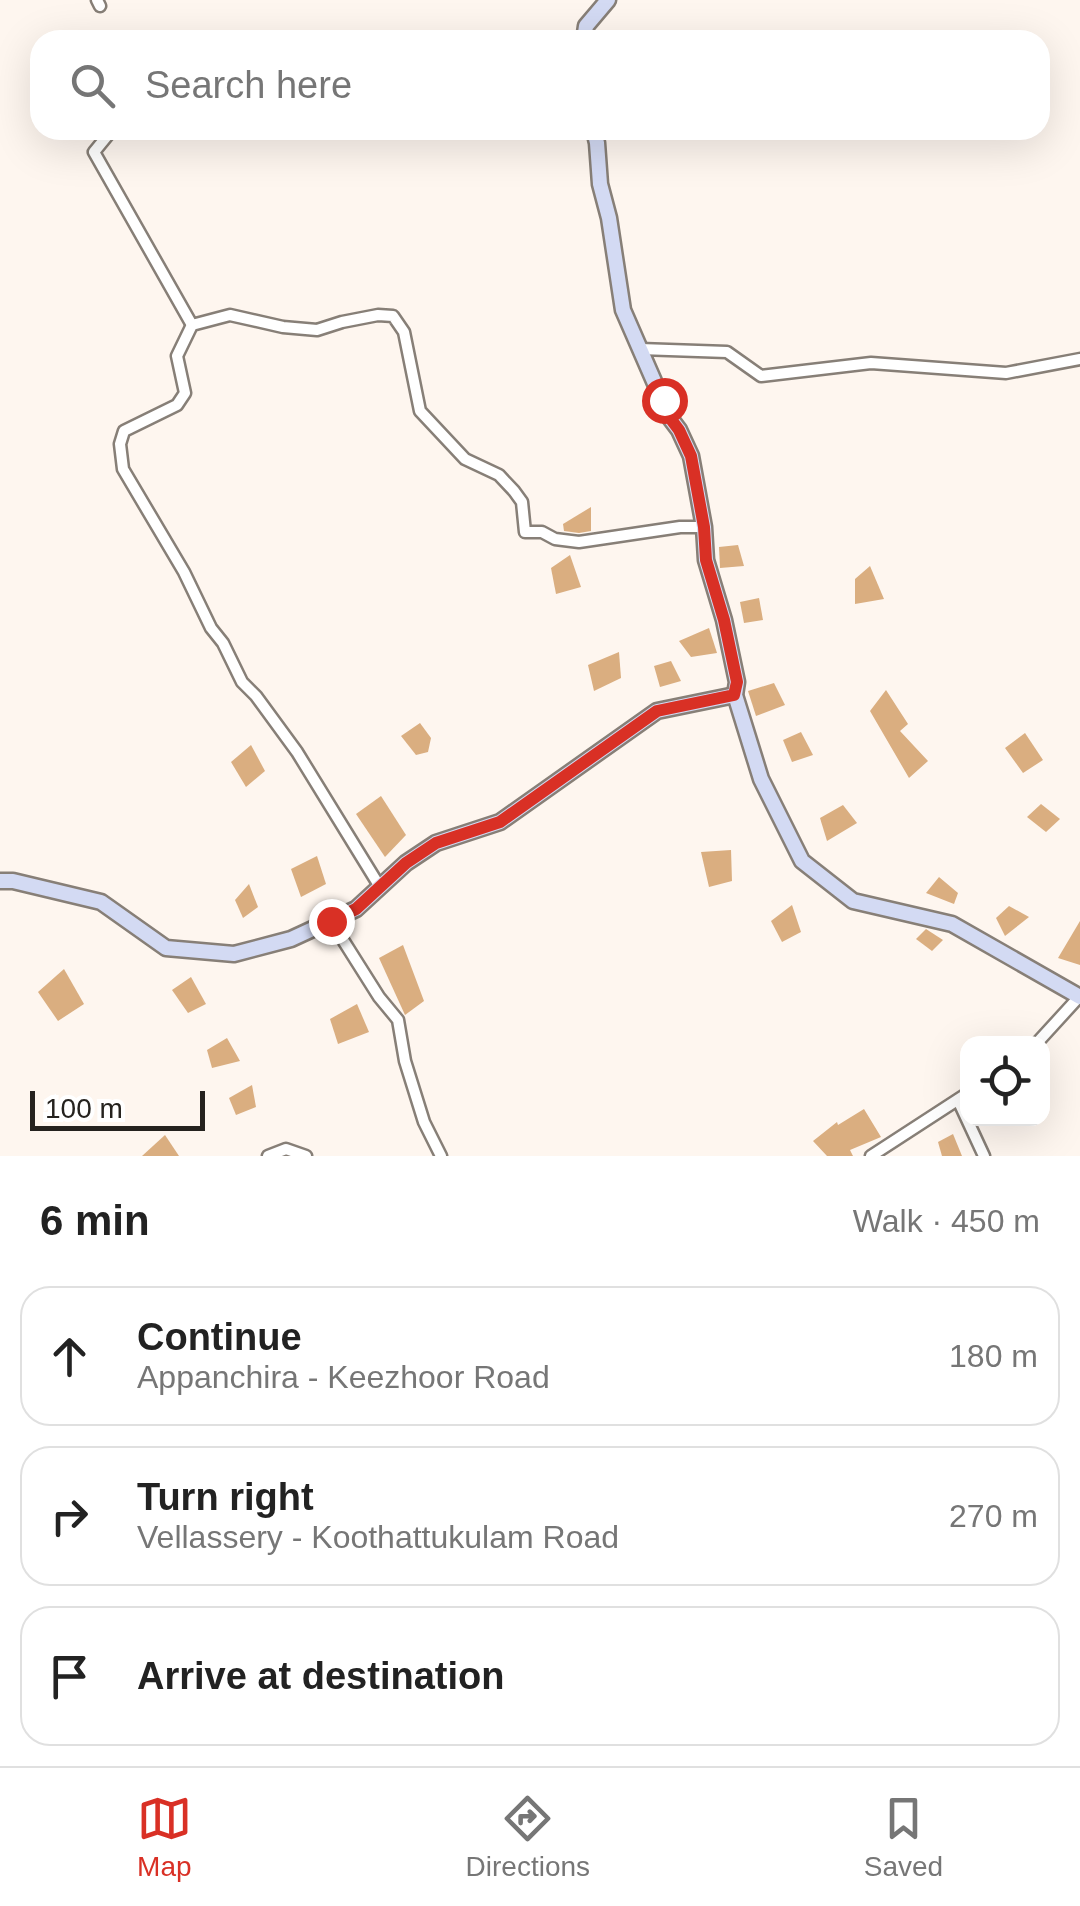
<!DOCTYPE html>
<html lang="en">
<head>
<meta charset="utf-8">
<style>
  :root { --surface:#fff; --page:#f6f6f6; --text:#222; --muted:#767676; --line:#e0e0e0; --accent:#d93025 }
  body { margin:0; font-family:Arial,sans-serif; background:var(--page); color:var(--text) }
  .controls { position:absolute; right:30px; bottom:30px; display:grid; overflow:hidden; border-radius:20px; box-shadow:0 10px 40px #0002 }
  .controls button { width:90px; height:90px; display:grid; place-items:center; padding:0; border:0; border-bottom:2px solid var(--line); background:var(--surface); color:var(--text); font:50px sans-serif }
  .scale { position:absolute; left:30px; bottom:25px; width:175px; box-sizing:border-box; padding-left:10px; border:5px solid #25221e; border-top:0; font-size:28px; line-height:35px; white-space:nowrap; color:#25221e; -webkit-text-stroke:8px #fff; paint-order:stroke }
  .stop { position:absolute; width:30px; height:30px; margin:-22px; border:8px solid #d93025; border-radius:50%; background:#fff }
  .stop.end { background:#d93025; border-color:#fff; box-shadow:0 2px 10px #0008 }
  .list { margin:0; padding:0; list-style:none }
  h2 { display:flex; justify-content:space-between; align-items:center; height:130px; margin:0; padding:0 40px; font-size:42px }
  h2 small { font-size:32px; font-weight:400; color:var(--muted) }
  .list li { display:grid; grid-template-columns:65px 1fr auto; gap:30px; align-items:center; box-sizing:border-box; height:140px; margin:0 20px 20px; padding:0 20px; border:2px solid var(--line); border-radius:30px }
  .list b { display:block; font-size:38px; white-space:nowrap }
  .list p { margin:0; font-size:32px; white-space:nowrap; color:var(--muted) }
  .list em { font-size:32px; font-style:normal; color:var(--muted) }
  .icon { flex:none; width:55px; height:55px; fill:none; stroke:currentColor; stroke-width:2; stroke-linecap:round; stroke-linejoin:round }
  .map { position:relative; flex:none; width:1080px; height:1156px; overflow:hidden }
  .search { position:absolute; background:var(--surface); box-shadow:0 10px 40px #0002; left:30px; right:30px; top:30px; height:110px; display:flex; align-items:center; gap:25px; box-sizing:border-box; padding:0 35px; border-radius:30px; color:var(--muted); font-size:38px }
  .sheet { height:610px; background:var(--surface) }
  nav { display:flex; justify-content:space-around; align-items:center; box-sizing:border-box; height:140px; border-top:2px solid var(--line); background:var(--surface); font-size:28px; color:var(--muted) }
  nav a { display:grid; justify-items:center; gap:5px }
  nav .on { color:var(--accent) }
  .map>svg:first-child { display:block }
  .building { fill:#daae80 }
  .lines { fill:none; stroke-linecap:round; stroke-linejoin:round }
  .street-casing { stroke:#877f77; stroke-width:15 }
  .secondary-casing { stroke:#877f77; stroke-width:19 }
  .street { stroke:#fff; stroke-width:10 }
  .secondary { stroke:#d3daf3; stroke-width:14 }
  .route { stroke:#d93025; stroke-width:12 }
</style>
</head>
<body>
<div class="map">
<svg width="1080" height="1156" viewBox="0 0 1080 1156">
  <rect width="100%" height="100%" fill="#fef6ef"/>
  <!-- building -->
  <g class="building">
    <path d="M591 507V531L579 533 564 531 563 524Z"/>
    <path d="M738 545 744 566 720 568 719 547Z"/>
    <path d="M570 555 581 587 556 594 551 568Z"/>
    <path d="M870 566 884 599 855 604V579Z"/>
    <path d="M759 598 763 620 744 623 740 602Z"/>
    <path d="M709 628 717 653 691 657 679 641Z"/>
    <path d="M619 652 621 678 594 691 588 665Z"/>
    <path d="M671 661 681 681 660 687 654 666Z"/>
    <path d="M774 683 785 705 756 716 748 691Z"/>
    <path d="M886 690 908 724 900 731 928 761 909 778 870 711Z"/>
    <path d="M420 723 431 738 428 752 416 755 401 736Z"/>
    <path d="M801 732 813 755 792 762 783 740Z"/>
    <path d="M1025 733 1043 760 1023 773 1005 748Z"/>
    <path d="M251 745 265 771 246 787 231 762Z"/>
    <path d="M381 796 406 835 385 857 356 814Z"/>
    <path d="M1041 804 1060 819 1046 832 1027 817Z"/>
    <path d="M843 805 857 823 827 841 820 818Z"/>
    <path d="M731 850 732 881 709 887 701 852Z"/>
    <path d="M317 856 326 884 301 897 291 869Z"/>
    <path d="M939 877 958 893 954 904 926 893Z"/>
    <path d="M249 884 258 907 243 918 235 900Z"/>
    <path d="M792 905 801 932 782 942 771 921Z"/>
    <path d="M1009 906 1029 917 1005 936 996 918Z"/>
    <path d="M1080 921V965L1058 958Z"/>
    <path d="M926 929 943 940 932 951 916 939Z"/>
    <path d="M403 945 424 1001 405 1015 379 958Z"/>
    <path d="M64 969 84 1004 58 1021 38 992Z"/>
    <path d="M191 977 206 1004 188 1013 172 990Z"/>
    <path d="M357 1004 369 1032 338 1044 330 1019Z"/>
    <path d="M227 1038 240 1061 212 1068 207 1050Z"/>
    <path d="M252 1085 256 1107 236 1115 229 1098Z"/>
    <path d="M864 1109 881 1137 850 1150 853 1156H827L813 1141 837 1122 838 1125Z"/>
    <path d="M953 1134 962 1156H942L938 1142Z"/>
    <path d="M165 1135 179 1156H142Z"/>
  </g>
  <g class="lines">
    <!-- street casing -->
    <g class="street-casing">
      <g id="street">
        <path d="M97 0 100 6"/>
        <path d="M112 130 94 152 192 325"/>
        <path d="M640 349 727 352 761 376 871 363 1006 373 1080 359"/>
        <path d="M380 887 297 752 256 696 242 682 223 643 211 628 184 572 123 469 120 444 124 431 177 405 185 393 177 356 192 325 230 315 283 327 317 330 342 322 378 315 393 316 404 332 420 411 465 459 499 475 514 491 522 502 525 532H542L555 539 579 542 680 527H704"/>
        <path d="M331 921 379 997 398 1020 405 1061 424 1122 441 1156"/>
        <path d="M1036 1044 1079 997"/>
        <path d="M958 1100 984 1156"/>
        <path d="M268 1156 286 1149 306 1156"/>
        <path d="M871 1156 968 1093"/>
      </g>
    </g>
    <!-- secondary casing -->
    <g class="secondary-casing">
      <g id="secondary">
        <path d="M584 40 586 26 608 0"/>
        <path d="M594 130 597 143 600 184 609 218 623 310 670 418 679 430 691 456 704 527 706 560 724 620 737 682 735 695 761 779 802 861 853 901 952 924 1080 997"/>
        <path d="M0 881H13L101 902 166 948 234 954 291 939 356 909 406 863 436 843 500 822 657 711 735 695"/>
      </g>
    </g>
    <!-- street -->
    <use href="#street" class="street"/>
    <!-- secondary -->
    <use href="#secondary" class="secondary"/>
  </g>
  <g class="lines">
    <!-- route -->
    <path class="route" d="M331 921 356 909 406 863 436 843 500 822 657 711 734 695 737 682 724 620 706 560 704 527 691 456 679 430 670 418 664 400"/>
  </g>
</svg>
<div class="controls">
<button><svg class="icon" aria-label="locate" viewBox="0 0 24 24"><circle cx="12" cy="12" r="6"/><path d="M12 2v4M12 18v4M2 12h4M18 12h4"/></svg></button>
</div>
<div class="scale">100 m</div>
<div class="stop" style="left:664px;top:400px"></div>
<div class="stop end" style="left:331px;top:921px"></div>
<div class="search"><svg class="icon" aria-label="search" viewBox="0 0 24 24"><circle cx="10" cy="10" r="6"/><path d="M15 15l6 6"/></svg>Search here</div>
</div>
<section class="sheet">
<h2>6 min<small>Walk · 450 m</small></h2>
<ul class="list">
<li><svg class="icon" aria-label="ahead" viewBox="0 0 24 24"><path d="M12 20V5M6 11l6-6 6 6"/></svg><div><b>Continue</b><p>Appanchira - Keezhoor Road</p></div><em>180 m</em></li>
<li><svg class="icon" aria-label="right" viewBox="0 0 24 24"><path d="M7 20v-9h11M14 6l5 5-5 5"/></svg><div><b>Turn right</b><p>Vellassery - Koothattukulam Road</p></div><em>270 m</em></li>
<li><svg class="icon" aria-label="arrive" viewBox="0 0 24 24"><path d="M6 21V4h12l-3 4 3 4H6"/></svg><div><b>Arrive at destination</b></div></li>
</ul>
</section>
<nav>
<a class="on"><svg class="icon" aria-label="map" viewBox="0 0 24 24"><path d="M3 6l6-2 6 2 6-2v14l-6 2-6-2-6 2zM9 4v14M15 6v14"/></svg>Map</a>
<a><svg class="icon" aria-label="directions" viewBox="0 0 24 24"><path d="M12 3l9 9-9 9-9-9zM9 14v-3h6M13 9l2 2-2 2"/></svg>Directions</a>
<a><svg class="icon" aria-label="saved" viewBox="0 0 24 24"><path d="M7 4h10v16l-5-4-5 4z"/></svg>Saved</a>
</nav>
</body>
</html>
